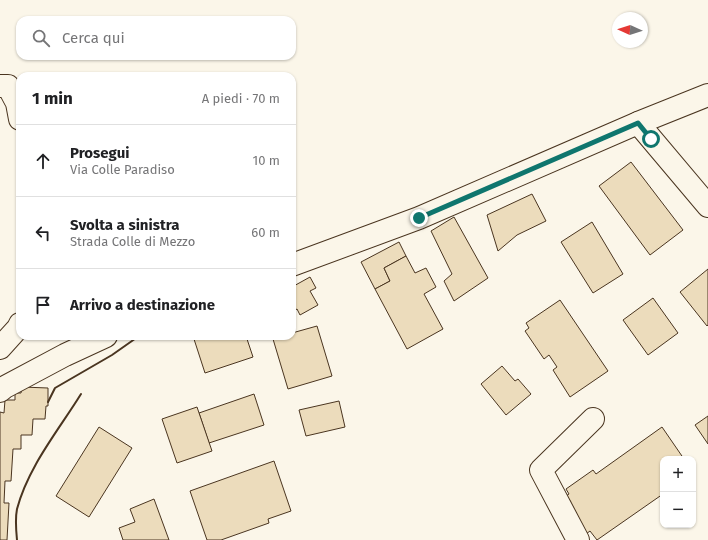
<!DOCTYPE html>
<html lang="it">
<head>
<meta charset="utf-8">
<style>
  :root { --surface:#fff; --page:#f2f2f2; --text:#202124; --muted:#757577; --line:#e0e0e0 }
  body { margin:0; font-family:"Fira Sans",sans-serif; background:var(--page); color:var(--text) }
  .controls { position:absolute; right:12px; bottom:12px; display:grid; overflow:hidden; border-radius:8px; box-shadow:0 1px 3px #0004 }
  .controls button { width:36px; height:36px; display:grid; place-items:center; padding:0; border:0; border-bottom:1px solid var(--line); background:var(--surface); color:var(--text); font:20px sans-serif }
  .compass { position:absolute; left:612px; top:12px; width:36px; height:36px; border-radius:50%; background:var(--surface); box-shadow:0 1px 3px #0004; rotate:273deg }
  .stop { position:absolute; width:12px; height:12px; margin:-9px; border:3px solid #0f766e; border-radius:50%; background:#fff }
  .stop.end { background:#0f766e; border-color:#fff; box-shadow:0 1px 4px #0008 }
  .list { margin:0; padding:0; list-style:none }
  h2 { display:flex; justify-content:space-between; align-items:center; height:52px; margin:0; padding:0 16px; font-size:17px }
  h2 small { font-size:13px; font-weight:400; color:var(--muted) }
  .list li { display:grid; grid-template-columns:26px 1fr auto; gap:12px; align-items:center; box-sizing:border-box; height:72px; padding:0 16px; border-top:1px solid var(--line) }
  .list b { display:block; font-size:15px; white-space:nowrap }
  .list p { margin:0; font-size:13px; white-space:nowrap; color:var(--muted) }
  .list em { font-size:13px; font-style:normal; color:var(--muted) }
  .icon { flex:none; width:22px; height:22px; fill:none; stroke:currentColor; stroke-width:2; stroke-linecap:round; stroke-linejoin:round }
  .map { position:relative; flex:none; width:708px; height:540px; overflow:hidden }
  .search { position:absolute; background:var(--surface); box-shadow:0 1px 3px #0004; left:16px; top:16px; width:280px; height:44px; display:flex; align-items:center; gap:10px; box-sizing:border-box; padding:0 14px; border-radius:12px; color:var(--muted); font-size:15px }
  .panel { position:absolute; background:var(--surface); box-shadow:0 1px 3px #0004; left:16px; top:72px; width:280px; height:268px; border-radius:12px }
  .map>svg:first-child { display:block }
  .building { fill:#ecdcbc; stroke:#4a3520 }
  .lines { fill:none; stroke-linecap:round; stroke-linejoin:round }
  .minor-casing { stroke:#4a3520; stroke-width:24 }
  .tertiary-casing { stroke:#4a3520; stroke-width:24 }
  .minor { stroke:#fbf6e9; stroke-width:22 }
  .tertiary { stroke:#fbf6e9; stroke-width:22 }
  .fence { stroke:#4a3520; stroke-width:1; stroke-dasharray:5 2; stroke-linecap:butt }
  .wall { stroke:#4a3520; stroke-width:2 }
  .route { stroke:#0f766e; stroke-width:5 }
</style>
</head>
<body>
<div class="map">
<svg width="708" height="540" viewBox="0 0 708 540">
  <rect width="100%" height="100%" fill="#fbf6e9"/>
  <!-- building -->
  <g class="building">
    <path d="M631 162 683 230 650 255 599 186Z"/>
    <path d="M532 194 546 221 517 235 498 251 487 215Z"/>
    <path d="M454 217 488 278 454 301 444 281 452 274 431 231Z"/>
    <path d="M592 222 623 274 593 293 561 242Z"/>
    <path d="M399 242 406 256 384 268 390 281 375 289 361 262Z"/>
    <path d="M406 256 415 273 426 268 436 287 424 294 443 329 407 349 375 289 390 281 384 268Z"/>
    <path d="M708 269V325L707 326 680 292Z"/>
    <path d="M310 277 316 288 310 291 318 305 300 315 297 309 292 312V287Z"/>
    <path d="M653 298 678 333 648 355 623 320Z"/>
    <path d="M560 300 608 371 570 397 553 370 557 367 549 355 544 359 525 331 529 328 526 323Z"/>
    <path d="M317 326 332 376 288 389 273 339 283 336H292V333Z"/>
    <path d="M193 336H246L253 357 205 373Z"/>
    <path d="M502 366 515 381 518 379 531 394 506 415 481 384Z"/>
    <path d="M22 387 48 388V406H46L45 419H33L32 435H21V449H13L11 481H5L4 503H9L7 540H0V412L4 413 5 400H15V393H21Z"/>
    <path d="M254 394 264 425 209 443 199 413Z"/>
    <path d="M339 401 345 427 306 436 299 410Z"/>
    <path d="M197 407 212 451 177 463 162 419Z"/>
    <path d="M708 416V444L695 425Z"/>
    <path d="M99 427 132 448 89 517 56 496Z"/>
    <path d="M662 427 684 459H663V494L597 540 590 531 586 534 566 505 571 502 566 496 569 494 566 489 593 470 596 474Z"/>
    <path d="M274 461 291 511 268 519 269 523 221 540H207L190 491Z"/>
    <path d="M154 499 169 540H123L119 528 135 522 130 509Z"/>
  </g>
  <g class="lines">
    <!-- minor casing -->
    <g class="minor-casing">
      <g id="minor">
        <path d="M0 86H8L17 103 20 119"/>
        <path d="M638 123 708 206"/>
        <path d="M0 348 18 328 20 324"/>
        <path d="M578 540 541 470 593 419"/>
      </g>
    </g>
    <!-- tertiary casing -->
    <g class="tertiary-casing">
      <g id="tertiary">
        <path d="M292 265 419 218 638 123 708 95"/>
        <path d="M0 391 5 387 65 355 106 336"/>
      </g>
    </g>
    <!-- minor -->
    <use href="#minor" class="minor"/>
    <!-- tertiary -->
    <use href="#tertiary" class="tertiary"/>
    <!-- fence -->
    <path class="fence" d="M189 76H190"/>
    <!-- wall -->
    <g class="wall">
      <path d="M48 402 55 388 112 355 139 336"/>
      <path d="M17 540C16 530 15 519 17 509 28 467 58 431 81 394"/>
    </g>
  </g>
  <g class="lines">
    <!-- route -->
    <path class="route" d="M419 218 638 123 651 139"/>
  </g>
</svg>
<div class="controls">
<button>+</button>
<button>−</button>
</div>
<svg class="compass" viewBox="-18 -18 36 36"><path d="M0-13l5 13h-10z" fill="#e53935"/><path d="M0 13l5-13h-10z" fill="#757577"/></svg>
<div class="stop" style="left:651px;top:139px"></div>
<div class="stop end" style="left:419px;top:218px"></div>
<div class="search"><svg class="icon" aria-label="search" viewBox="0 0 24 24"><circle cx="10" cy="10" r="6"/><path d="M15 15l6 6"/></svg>Cerca qui</div>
<section class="panel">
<h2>1 min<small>A piedi · 70 m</small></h2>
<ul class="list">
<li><svg class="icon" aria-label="ahead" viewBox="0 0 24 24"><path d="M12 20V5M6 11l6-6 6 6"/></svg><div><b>Prosegui</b><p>Via Colle Paradiso</p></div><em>10 m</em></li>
<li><svg class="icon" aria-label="left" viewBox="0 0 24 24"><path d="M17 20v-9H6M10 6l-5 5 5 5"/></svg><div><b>Svolta a sinistra</b><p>Strada Colle di Mezzo</p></div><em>60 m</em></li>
<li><svg class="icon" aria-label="arrive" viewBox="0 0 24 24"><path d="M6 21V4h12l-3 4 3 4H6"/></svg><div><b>Arrivo a destinazione</b></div></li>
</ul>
</section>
</div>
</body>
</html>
